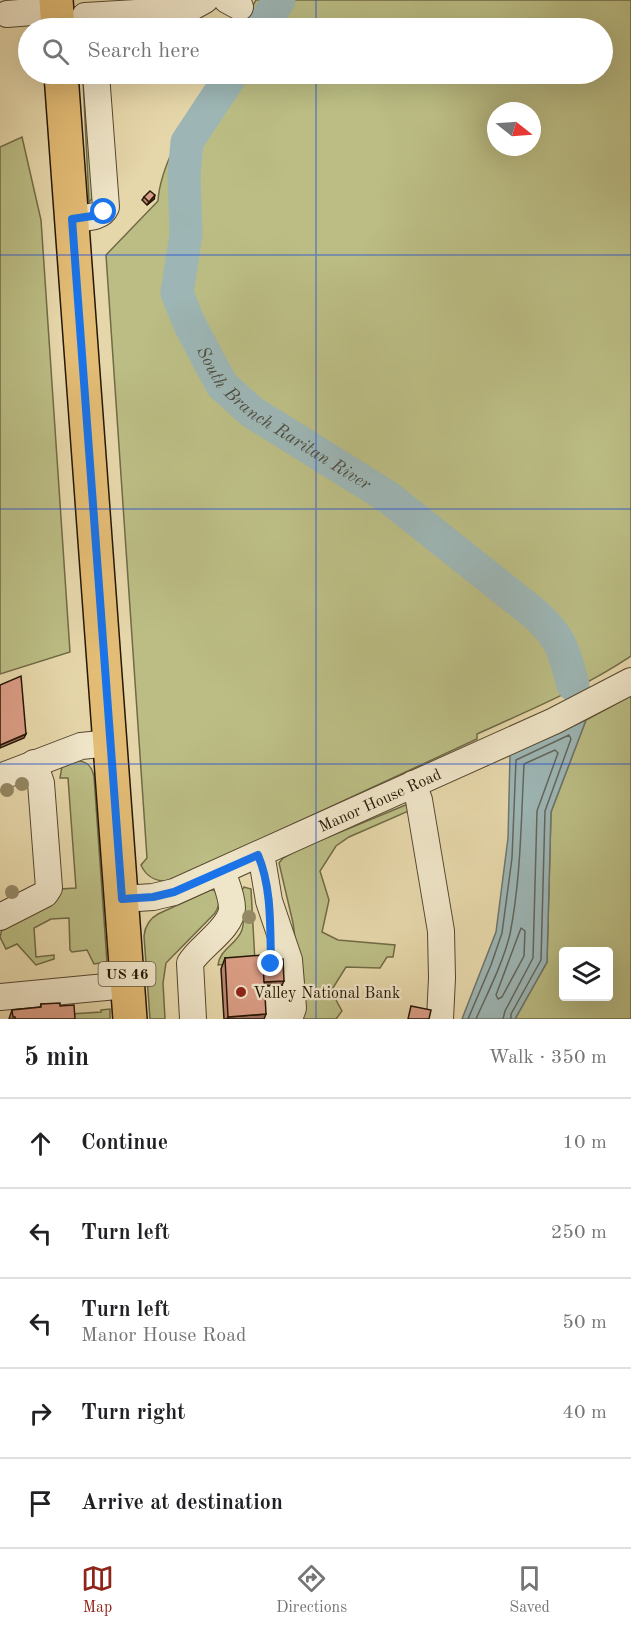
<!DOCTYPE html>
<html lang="en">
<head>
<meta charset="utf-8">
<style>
  :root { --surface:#fff; --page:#f6f6f6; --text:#202124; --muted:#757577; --line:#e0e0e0; --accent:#8f2418 }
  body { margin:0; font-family:"Old Standard TT",serif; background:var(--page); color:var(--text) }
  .controls { position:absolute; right:18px; bottom:18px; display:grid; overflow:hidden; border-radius:6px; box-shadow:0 6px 24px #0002 }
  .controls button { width:54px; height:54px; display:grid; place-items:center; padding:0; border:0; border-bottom:2px solid var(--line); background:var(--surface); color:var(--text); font:30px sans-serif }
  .compass { position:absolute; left:487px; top:102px; width:54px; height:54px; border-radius:50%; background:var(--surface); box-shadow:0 6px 24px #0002; rotate:107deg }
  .stop { position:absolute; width:18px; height:18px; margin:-14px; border:4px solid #1a73e8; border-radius:50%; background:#fff }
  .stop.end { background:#1a73e8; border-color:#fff; box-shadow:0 2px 6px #0008 }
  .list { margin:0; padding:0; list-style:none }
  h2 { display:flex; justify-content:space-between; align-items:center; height:78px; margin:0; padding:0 24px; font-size:26px }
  h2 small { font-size:20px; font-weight:400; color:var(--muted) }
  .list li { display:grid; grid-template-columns:39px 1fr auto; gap:18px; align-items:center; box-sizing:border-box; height:90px; padding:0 24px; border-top:2px solid var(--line) }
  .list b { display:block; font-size:22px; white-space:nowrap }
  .list p { margin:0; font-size:20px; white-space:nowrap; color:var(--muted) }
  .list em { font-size:20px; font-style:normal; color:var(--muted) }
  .icon { flex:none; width:33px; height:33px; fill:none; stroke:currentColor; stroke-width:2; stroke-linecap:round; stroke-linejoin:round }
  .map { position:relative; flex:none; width:631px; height:1019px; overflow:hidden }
  .search { position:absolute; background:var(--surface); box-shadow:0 6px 24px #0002; left:18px; right:18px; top:18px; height:66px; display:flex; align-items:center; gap:15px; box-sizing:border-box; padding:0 21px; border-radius:33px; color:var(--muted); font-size:22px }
  .sheet { height:528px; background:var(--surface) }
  nav { display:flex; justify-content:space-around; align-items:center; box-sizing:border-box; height:84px; border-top:2px solid var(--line); background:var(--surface); font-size:16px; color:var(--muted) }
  nav a { display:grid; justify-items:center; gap:3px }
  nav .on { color:var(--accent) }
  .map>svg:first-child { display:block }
  .green { fill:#bbbd84; stroke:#706a45; stroke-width:1.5; fill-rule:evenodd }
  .water { fill:#9db6b5; stroke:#6d766f; stroke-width:1.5 }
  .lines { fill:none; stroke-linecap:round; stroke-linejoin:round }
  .shore { stroke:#62665e; stroke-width:1.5 }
  .river { stroke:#9db6b5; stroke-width:33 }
  .minor-casing { stroke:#56472f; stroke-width:28 }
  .major-casing { stroke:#261706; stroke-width:36 }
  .minor { stroke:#efe5c8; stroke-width:26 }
  .major { stroke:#e3bc75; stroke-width:33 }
  .tree { fill:#958965 }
  .wall { fill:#bb8772; stroke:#261706; stroke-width:1.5 }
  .shaded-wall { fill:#996e5d; stroke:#261706; stroke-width:1.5 }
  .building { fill:#da9d85; stroke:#261706; stroke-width:1.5 }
  .route { stroke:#1a73e8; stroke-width:8 }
  .grid { fill:none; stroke:#1d4ed8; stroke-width:1.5; stroke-opacity:0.55 }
  .poi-dot { fill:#8f2418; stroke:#efe5c8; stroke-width:2 }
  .labels { text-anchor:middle; stroke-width:4.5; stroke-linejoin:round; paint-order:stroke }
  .shield { fill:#efe5c8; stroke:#625540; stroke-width:1.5 }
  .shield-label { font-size:15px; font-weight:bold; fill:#261706 }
  .street-label { font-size:16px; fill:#261706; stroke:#efe5c8 }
  .poi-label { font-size:16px; fill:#261706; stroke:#efe5c8; text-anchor:start }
  .water-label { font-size:18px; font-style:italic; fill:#504f43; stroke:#efe5c8 }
</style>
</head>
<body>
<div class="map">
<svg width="631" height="1019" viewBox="0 0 631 1019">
  <rect width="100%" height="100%" fill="#e6d7aa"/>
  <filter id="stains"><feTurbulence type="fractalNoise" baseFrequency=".00333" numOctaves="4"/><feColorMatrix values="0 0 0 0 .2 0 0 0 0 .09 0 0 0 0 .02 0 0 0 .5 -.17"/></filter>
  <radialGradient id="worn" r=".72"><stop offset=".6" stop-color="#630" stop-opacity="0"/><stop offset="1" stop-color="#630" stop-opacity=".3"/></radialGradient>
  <!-- green -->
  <g class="green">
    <path d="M256 0H631V656C583 688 530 710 477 734V739L170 881C157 882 146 877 141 865L147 858 106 255 158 201C160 162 195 108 215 74H602V28H240ZM496 111H532V147H496Z"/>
    <path d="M85 74 95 196 89 202 83 79Z"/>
    <path d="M22 137 41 220 70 652 0 674V147Z"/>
    <path d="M631 696V1019H515L547 962 551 812 586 720ZM564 951H608V996H564Z"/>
    <path d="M75 761C87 760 92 766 94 777L107 962 94 964 87 950 72 952 70 950 69 918 51 919 34 928 36 957 54 955V959L36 965 17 944 6 949 0 937 2 929 54 903 58 898 60 889 76 888 68 778H60L62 766Z"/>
    <path d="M408 804 411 810 349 837 336 846 320 871 329 900 322 932 338 940 395 945 393 957H387L380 968 346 967 331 991 342 1011 336 1019H298L297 954 293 923 279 863 283 858 320 838 321 840Z"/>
    <path d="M244 887 251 889 255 962 218 965C219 950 237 944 242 930 246 919 242 901 242 890Z"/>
    <path d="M210 890H214C221 898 220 905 215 913L166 963 163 983 165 1019H150L144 936C145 926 149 919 158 914Z"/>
    <path d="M110 1009V1019H72L71 1014 101 1012V1010Z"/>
  </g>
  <!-- water -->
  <path class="water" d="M586 720 551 812 547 962 515 1019H462L496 932 508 838 510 755Z"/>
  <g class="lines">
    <!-- shore -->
    <g class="shore">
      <path d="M521 928 525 931 524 956 502 997 498 999 496 995Z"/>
      <path d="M468 1019 491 965 502 933 512 858 516 760 569 735 571 739 545 811 541 960 511 1014V1019"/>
      <path d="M476 1019C488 992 503 963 510 934 521 878 521 821 524 764L555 750 558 753 537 811 533 958 505 1011 503 1019"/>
    </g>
    <!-- river -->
    <g class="river">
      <path d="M261 28 279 0"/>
      <path id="s1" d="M232 74 187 142 184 174 186 234 177 293 188 321 210 363 222 385 252 412 388 497 535 614C562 638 564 652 573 685"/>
    </g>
    <!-- minor casing -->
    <g class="minor-casing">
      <g id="minor">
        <path d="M227 0 240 7"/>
        <path d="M7 14 57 10"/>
        <path d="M86 28 85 16 187 10 205 0"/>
        <path d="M72 219C84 217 101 219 106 207L96 74"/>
        <path d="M0 777 81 746 110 743"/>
        <path d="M413 784 419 800 441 931 442 978 440 1019"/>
        <path d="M258 855 263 865 269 901 289 960 293 1008 289 1019"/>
        <path id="s2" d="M122 899 153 897 174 892 554 721 631 681"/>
        <path d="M0 917 45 894 49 888 41 783 34 763"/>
        <path d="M272 985 275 1019"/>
        <path d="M0 997 127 985"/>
        <path d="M193 1019 190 963C200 946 232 928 232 908 232 896 226 883 222 871"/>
      </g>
    </g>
    <!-- major casing -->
    <g class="major-casing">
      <g id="major">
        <path d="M56 0 58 28"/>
        <path d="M61 74 130 1019"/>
      </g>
    </g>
    <!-- minor -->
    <use href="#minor" class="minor"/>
    <!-- major -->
    <use href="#major" class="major"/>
  </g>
  <!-- trees -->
  <g class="tree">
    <circle cx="22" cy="784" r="7"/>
    <circle cx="7" cy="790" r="7"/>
    <circle cx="12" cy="892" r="7"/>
    <circle cx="249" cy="917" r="7"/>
  </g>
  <!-- wall -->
  <g class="wall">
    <path d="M144 197 154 199 147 205 142 200Z"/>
    <path d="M225 958 263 961 282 985 265 986 264 1019H224L221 969Z"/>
    <path d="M41 1004 60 1006 75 1019H9L12 1010 40 1008Z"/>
  </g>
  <!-- shaded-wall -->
  <g class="shaded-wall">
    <path d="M155 195 154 199 147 205 149 202Z"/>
    <path d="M26 734 24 738 0 748V745Z"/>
    <path d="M284 981 282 985 260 986 261 982Z"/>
    <path d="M266 1014 264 1019H227L228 1017Z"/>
  </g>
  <!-- building -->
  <g class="building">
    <path d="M150 191 155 195 149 202 144 197Z"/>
    <path d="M21 676 26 734 0 745V685Z"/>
    <path d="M263 955 266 1014 228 1017 225 958Z"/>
    <path d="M283 959 284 981 264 982 263 960Z"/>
    <path d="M60 1003V1006L74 1005 75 1019H15V1017H13L12 1010 41 1007V1004Z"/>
    <path d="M411 1006 431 1010 429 1019H408Z"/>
  </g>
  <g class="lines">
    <!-- route -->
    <path class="route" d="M104 212 99 215 72 219 122 899 153 897 174 892 258 855C272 888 270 928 271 964"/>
  </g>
  <!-- grid -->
  <path class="grid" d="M316 0V28M316 74V1019M0 255H631M0 509H631M0 764H631"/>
  <!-- markers -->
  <circle class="poi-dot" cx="241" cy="992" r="6"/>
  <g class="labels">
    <!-- shield labels -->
    <rect class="shield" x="98.5" y="962" width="57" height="24" rx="4.5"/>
    <g class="shield-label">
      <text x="127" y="979">US 46</text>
    </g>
    <!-- street labels -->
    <g class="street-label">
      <text dy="6" stroke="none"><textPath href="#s2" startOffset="278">Manor House Road</textPath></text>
    </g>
    <!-- poi labels -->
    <g class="poi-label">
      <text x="253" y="998">Valley National Bank</text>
    </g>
    <!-- water labels -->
    <g class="water-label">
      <text dy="6" stroke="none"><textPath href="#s1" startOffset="404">South Branch Raritan River</textPath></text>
    </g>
  </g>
  <rect width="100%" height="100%" filter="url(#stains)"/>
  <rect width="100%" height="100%" fill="url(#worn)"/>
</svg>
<div class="controls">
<button><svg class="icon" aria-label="layers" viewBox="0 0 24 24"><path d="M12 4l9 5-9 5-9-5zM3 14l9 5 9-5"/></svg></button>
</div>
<svg class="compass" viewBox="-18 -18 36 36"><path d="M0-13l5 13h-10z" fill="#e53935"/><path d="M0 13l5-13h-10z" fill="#757577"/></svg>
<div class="stop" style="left:104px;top:212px"></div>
<div class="stop end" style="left:271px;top:964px"></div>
<div class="search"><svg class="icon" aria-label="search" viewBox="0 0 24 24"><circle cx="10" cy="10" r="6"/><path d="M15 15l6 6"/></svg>Search here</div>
</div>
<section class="sheet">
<h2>5 min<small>Walk · 350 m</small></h2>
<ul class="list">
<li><svg class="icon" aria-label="ahead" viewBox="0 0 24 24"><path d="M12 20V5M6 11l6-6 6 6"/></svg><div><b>Continue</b></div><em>10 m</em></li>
<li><svg class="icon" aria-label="left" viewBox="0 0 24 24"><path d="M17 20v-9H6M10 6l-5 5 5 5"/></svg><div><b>Turn left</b></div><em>250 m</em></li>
<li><svg class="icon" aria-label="left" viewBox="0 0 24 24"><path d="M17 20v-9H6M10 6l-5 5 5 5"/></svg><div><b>Turn left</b><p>Manor House Road</p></div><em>50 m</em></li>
<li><svg class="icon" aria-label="right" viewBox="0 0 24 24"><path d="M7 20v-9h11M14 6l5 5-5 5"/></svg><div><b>Turn right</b></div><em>40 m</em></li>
<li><svg class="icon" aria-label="arrive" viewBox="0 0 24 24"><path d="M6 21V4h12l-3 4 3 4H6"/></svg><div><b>Arrive at destination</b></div></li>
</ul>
</section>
<nav>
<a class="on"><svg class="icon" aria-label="map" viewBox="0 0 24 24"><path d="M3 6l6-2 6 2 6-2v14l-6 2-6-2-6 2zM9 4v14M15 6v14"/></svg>Map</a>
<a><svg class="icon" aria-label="directions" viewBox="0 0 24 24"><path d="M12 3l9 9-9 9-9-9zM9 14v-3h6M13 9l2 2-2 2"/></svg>Directions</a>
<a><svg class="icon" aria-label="saved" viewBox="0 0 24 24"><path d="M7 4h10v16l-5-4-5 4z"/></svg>Saved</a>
</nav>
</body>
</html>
